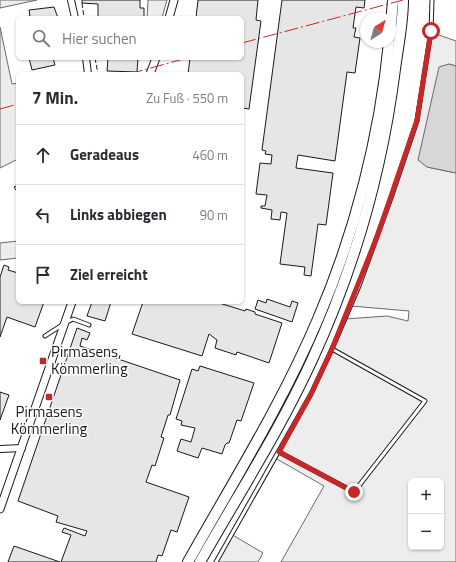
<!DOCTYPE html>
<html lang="de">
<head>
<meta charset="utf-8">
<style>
  :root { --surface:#fff; --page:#f2f2f3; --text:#2b2b33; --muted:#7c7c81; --line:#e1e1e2 }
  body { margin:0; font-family:"Titillium Web",sans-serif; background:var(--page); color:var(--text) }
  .controls { position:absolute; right:12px; bottom:12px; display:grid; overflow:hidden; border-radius:6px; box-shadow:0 1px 3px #0004 }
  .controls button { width:36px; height:36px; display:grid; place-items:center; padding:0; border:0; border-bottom:1px solid var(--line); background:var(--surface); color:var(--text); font:20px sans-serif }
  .compass { position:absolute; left:360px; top:12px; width:36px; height:36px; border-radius:50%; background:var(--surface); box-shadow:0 1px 3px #0004; rotate:37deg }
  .stop { position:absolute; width:12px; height:12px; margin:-9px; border:3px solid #c62828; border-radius:50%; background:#fff }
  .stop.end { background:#c62828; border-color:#fff; box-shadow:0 1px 4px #0008 }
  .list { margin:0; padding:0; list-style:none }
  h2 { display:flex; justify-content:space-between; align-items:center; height:52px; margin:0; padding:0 16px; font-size:17px }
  h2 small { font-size:13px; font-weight:400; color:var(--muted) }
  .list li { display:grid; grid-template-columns:26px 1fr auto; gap:12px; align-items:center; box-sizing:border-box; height:60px; padding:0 16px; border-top:1px solid var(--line) }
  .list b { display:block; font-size:15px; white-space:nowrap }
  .list em { font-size:13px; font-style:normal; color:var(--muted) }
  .icon { flex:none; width:22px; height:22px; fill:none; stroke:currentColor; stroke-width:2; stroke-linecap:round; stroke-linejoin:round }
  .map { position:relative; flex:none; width:456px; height:562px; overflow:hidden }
  .search { position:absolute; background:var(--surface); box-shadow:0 1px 3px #0004; left:16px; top:16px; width:228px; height:44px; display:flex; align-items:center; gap:10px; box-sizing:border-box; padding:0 14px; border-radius:6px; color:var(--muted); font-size:15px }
  .panel { position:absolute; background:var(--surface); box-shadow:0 1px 3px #0004; left:16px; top:72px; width:228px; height:232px; border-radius:6px }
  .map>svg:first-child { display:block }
  .built { fill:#ededed; stroke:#6a6a6a; fill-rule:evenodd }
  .water { fill:#d7d7d7; stroke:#6a6a6a }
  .building { fill:#e6e6e6; stroke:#1a1a1a }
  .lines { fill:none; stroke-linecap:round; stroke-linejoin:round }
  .service-casing { stroke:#1a1a1a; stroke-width:5 }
  .minor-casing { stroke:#1a1a1a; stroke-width:8 }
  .tertiary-casing { stroke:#1a1a1a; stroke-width:9 }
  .trunk-casing { stroke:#1a1a1a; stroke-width:12 }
  .service { stroke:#fff; stroke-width:3 }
  .minor { stroke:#fff; stroke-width:6 }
  .tertiary { stroke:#fff; stroke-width:7 }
  .trunk { stroke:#fff; stroke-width:10 }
  .fence { stroke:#1a1a1a; stroke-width:1; stroke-dasharray:5 2; stroke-linecap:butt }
  .power { stroke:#c62828; stroke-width:1; stroke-dasharray:14 3 2 3; stroke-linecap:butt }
  .route { stroke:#c62828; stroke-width:5 }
  .poi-dot { fill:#c62828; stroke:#fff; stroke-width:1.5 }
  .labels { text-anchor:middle; stroke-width:3; stroke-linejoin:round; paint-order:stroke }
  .poi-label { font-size:15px; fill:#1a1a1a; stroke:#fff; text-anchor:start }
</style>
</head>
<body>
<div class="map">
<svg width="456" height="562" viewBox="0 0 456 562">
  <rect width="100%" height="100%" fill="#fff"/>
  <!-- built -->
  <g class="built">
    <path d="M0 0H37L0 8Z"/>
    <path d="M148 0H167L162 18H147Z"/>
    <path d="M0 27 12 84 18 83V159L0 168Z"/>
    <path d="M430 32 456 41V66L449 64 427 167 456 173V562H281L324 486 275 458 311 394 345 319 387 316 408 321 409 311 351 306 413 132ZM411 481H441V547H411Z"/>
    <path d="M18 241V258L0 260V243Z"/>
    <path d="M231 534 263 553 258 562H216Z"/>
  </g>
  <!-- water -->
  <path class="water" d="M449 64 456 66V173L427 167 418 160 439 67Z"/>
  <!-- building -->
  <g class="building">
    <path d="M82 0H140V8H144V18H98V4L82 3Z"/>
    <path d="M198 0H258L256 20 261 21 249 109 242 108V74H188L190 58H242V18H196Z"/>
    <path d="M282 0H365L364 8 356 7 353 28H356L354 37 360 38 355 73 347 72 335 161 298 155 296 168 333 173 326 225 318 224 311 276 304 275 305 267 280 264 287 213 281 212 280 220 271 219 272 210 261 208V206H265L267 195 256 194 260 163 271 164 272 155 265 154 266 151 262 150Z"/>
    <path d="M54 7 58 18H21L30 16 29 10Z"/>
    <path d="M29 58H53L55 65 32 70Z"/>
    <path d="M108 58H138L137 72 107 71Z"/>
    <path d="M18 185V193L14 187Z"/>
    <path d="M4 265 9 267 8 270 18 273V302H44L35 327 7 317 0 337V277Z"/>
    <path d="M267 299 290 307 292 301 298 303 292 322 255 309 258 300 266 303Z"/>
    <path d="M92 302H111L105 321 87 316Z"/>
    <path d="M143 302H216L245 311 246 309 255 312V314L282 323 269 363 237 352 236 355 215 348 217 340 209 334 202 356 132 334Z"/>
    <path d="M77 328 90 333 87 340 82 338 80 346 180 380 170 415H168L161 437 164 438 155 466 152 465 146 482 189 497 177 532 171 530 162 556 158 555 156 562H61L71 535 62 532 64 528 85 536 87 531 56 522 58 516 18 501Z"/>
    <path d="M200 366 254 383 241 421 237 420 229 443H227L225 445 222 454 202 448 198 458 177 451 181 439 191 442 195 428 181 425 182 421 176 419 192 369 198 371Z"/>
    <path d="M0 392 9 395 0 420Z"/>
    <path d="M14 546 60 562H8Z"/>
  </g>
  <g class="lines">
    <!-- service casing -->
    <g class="service-casing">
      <g id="service">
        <path d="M67 322 73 319 89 325"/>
        <path d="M45 336 62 325"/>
        <path d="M279 452 354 492 425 401 332 349"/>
        <path d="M216 562 311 394 332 349 359 286 391 198 417 121 431 31 432 0"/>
      </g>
    </g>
    <!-- minor casing -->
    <g class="minor-casing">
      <g id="minor">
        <path d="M71 0 75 18"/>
        <path d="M86 58 88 74"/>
        <path d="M0 449 22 448"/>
      </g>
    </g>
    <!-- tertiary casing -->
    <g class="tertiary-casing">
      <g id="tertiary">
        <path d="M169 18 174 0"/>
        <path d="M150 74 156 58"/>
        <path d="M0 509 72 302"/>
      </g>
    </g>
    <!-- trunk casing -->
    <g class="trunk-casing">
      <g id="trunk">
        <path d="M390 37 393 0"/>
        <path d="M188 562C233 482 282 404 318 319 355 233 380 136 389 42"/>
        <path d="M200 562C238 495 280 430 312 360 355 267 382 171 395 69 398 46 403 23 403 0"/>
      </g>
    </g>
    <!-- service -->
    <use href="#service" class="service"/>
    <!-- minor -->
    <use href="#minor" class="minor"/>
    <!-- tertiary -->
    <use href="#tertiary" class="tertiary"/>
    <!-- trunk -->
    <use href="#trunk" class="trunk"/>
    <!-- fence -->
    <g class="fence">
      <path d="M82 3 84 18"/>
      <path d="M95 58 98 74"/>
    </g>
    <!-- power -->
    <g class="power">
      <path d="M242 43 403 0"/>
      <path d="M129 74 187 58"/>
      <path d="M0 109 18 104"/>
    </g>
  </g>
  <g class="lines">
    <!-- route -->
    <path class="route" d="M354 492 279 452 311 394 332 349 377 237 417 120 431 31"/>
  </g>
  <!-- markers -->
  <g class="poi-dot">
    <rect x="39" y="357" width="8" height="8" rx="2"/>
    <rect x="45" y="393" width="8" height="8" rx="2"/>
  </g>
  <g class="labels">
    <!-- poi labels -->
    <g class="poi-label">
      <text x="51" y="357">Pirmasens,<tspan x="51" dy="17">Kömmerling</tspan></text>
      <text x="49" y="417" text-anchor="middle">Pirmasens<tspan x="49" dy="17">Kömmerling</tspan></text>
    </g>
  </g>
</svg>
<div class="controls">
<button>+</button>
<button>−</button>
</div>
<svg class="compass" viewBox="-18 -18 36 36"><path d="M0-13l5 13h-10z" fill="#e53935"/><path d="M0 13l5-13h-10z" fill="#7c7c81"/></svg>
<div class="stop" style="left:431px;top:31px"></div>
<div class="stop end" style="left:354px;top:492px"></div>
<div class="search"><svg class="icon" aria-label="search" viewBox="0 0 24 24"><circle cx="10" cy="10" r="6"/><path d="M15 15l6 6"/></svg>Hier suchen</div>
<section class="panel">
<h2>7 Min.<small>Zu Fuß · 550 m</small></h2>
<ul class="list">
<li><svg class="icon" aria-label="ahead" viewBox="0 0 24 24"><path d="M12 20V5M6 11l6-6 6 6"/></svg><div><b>Geradeaus</b></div><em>460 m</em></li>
<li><svg class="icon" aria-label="left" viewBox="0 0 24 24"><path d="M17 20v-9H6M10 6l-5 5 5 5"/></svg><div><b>Links abbiegen</b></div><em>90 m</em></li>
<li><svg class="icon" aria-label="arrive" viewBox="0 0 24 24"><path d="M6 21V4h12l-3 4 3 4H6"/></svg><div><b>Ziel erreicht</b></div></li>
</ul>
</section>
</div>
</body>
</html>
